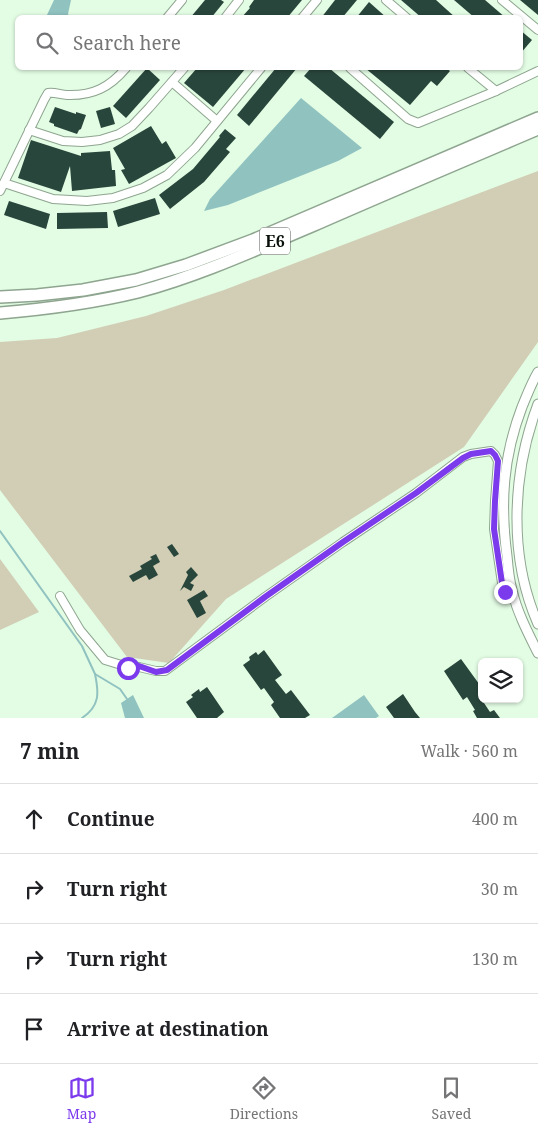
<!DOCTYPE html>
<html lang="en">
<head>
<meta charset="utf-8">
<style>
  :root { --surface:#fff; --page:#f6f6f6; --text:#202124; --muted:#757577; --line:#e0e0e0; --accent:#7c3aed }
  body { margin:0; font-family:"Noto Serif",serif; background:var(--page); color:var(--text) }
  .controls { position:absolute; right:15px; bottom:15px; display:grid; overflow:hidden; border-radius:8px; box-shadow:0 1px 4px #0004 }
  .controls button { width:45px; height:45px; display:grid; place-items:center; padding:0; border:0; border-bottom:1px solid var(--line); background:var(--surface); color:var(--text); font:25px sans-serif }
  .stop { position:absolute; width:15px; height:15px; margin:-11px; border:4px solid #7c3aed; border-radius:50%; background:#fff }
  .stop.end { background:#7c3aed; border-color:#fff; box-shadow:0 1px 5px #0008 }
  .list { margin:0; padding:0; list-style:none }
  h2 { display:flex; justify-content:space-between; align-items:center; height:65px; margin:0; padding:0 20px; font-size:21px }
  h2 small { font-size:16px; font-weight:400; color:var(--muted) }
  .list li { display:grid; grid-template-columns:32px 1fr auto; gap:15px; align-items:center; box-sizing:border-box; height:70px; padding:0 20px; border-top:1px solid var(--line) }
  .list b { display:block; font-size:19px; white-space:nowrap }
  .list em { font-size:16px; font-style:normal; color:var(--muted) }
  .icon { flex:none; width:28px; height:28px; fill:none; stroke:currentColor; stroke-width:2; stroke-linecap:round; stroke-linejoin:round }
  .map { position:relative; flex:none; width:538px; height:718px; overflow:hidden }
  .search { position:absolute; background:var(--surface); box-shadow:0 1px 4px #0004; left:15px; right:15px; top:15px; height:55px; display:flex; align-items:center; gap:12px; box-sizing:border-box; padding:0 18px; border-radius:8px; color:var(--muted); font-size:19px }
  .sheet { height:345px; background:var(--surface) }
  nav { display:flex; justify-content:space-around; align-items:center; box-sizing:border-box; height:70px; border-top:1px solid var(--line); background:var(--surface); font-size:14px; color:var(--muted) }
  nav a { display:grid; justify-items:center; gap:2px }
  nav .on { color:var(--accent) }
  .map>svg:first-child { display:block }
  .green { fill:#d1ceb5 }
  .water { fill:#90c2c0 }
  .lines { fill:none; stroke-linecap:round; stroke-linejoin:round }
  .stream { stroke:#90c2c0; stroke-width:2 }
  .building { fill:#29463c }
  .minor-casing { stroke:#8ea58f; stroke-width:10 }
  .major-casing { stroke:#8ea58f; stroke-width:11 }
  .highway-casing { stroke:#8ea58f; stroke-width:14 }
  .minor { stroke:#fff; stroke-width:8 }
  .major { stroke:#fff; stroke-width:9 }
  .highway { stroke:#fff; stroke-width:11 }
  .route { stroke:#7c3aed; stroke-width:6 }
  .labels { text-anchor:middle; stroke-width:5; stroke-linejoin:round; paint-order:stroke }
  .shield { fill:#fff; stroke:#525853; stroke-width:1 }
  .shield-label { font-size:16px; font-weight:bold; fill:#081009 }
</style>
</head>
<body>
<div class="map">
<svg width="538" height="718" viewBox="0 0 538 718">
  <rect width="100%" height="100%" fill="#e3fce4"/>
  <!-- green -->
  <g class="green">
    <path d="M538 171V342L464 447 226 599 169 663 127 657 0 490V342L57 338 146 316 224 290Z"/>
    <path d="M0 559 39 612 0 630Z"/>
  </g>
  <!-- water -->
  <g class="water">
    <path d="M54 0H71L68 14 70 17H46Z"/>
    <path d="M301 98 362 148 338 161 228 205 204 211 210 199Z"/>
    <path d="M133 695 144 718H125L121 703Z"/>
    <path d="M364 695 379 716 376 718H332Z"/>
  </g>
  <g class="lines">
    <!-- stream -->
    <g class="stream">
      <path d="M0 531 82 646 95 674 120 689 127 699"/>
      <path d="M82 718C100 706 99 693 95 674"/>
    </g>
  </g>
  <!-- building -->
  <g class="building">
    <path d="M205 0H221L224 2 211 18H190Z"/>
    <path d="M254 0H302L287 18H241L250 8 249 7Z"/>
    <path d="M335 0H357L342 18H321Z"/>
    <path d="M401 0H436L456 18H422Z"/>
    <path d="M454 0H485L506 18H475Z"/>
    <path d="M520 0H538V15Z"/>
    <path d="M369 2 387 18H356Z"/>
    <path d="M520 30 532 40 520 54Z"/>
    <path d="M147 68 160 80 126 118 113 106Z"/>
    <path d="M197 68H246L213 107 184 83Z"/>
    <path d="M276 68H297L249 126 237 115Z"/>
    <path d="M311 68H329L394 122 380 139 304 76Z"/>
    <path d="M365 68H446L450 71 437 86 431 81 410 105Z"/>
    <path d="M55 107 76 114V112L86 115 81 129 79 130 77 134 54 126V124L49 122Z"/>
    <path d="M110 107 115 124 101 128 96 111Z"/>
    <path d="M151 126 162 144 166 141 176 158 129 184 121 170 125 169 113 148Z"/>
    <path d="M225 129 236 138 226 149 230 152 204 182 170 209 159 195 193 169 220 137 219 136Z"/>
    <path d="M31 140 81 156V153L110 151 112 170H115L116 186 72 191 70 166 61 192 18 178Z"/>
    <path d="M155 198 160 214 118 227 113 211Z"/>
    <path d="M9 201 50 214 46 229 4 215Z"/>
    <path d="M107 212 108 228 57 229V213Z"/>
    <path d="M172 544 179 554 174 557 167 547Z"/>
    <path d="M156 554 160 562 153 566 158 575 149 580 146 575 133 582 129 576 142 569 140 566 152 559 150 557Z"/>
    <path d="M191 567 198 575 190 583 194 585 191 591 184 587 180 591 188 575 186 572Z"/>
    <path d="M204 590 208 596 200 601 206 613 197 618 187 600Z"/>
    <path d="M264 650 282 675 275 680 286 694 291 690 310 715 305 718H280L271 705 274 702 264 688 261 690 243 665 250 660 249 657 256 652 258 655Z"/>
    <path d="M461 659 482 688V700L490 712 494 710 500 718H477L473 711 475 710 467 697 463 700 444 671Z"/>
    <path d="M207 687 224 712 217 718H197L186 702 193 697 191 695 199 689 200 692Z"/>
    <path d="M403 694 415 712 420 718H394L386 707Z"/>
  </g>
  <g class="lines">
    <!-- minor casing -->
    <g class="minor-casing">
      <g id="minor">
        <path d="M386 0 407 18"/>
        <path d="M502 0 538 30"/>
        <path d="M167 18 182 0"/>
        <path d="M225 18 239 0"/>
        <path d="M302 18 317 0"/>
        <path d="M350 68 408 119 418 123 496 91 538 71"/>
        <path d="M468 68 496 91"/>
        <path d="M172 82 217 121"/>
        <path d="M29 130 63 141 82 142 100 140 119 134 132 126 149 108 184 68"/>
        <path d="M4 183 53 199 87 201 113 198 143 188 167 175 195 148 261 68"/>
        <path d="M0 191 44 100 48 93C55 92 61 95 67 95 93 96 110 87 126 68"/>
        <path d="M60 596 80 630 105 660 128 667H139L156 671H165L265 597 343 542 416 493 463 457 471 454 491 451 495 455 498 461 495 501 494 529 502 583 501 591H512"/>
      </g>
    </g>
    <!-- major casing -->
    <g class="major-casing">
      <g id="major">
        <path d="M538 372C531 384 527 395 522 407 503 457 500 503 507 556 508 568 509 579 512 590 517 612 528 633 538 653"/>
        <path d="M538 404C512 473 508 556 538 624"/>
      </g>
    </g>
    <!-- highway casing -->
    <g class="highway-casing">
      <g id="highway">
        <path d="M0 297 37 295 83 290 136 280 186 265 253 240 538 118"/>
        <path d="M0 313C47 309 93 303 138 292 198 276 255 250 312 226 387 193 463 161 538 129"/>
      </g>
    </g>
    <!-- minor -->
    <use href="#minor" class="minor"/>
    <!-- major -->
    <use href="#major" class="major"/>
    <!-- highway -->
    <use href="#highway" class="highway"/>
  </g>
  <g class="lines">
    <!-- route -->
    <path class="route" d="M128 668 139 666 156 672 167 670 265 597 343 542 416 493 463 458 471 454 491 451 495 455 498 461 495 501 494 529 502 583 501 591 505 592"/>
  </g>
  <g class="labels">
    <!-- shield labels -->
    <rect class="shield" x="260" y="227.5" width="30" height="27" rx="4"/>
    <g class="shield-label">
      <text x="275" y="247">E6</text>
    </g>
  </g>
</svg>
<div class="controls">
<button><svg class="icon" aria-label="layers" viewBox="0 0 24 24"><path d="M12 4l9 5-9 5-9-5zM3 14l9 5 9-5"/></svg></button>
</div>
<div class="stop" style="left:128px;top:668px"></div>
<div class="stop end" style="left:505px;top:592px"></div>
<div class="search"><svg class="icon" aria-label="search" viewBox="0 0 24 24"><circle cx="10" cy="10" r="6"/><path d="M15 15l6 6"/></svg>Search here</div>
</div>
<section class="sheet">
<h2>7 min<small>Walk · 560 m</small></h2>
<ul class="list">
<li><svg class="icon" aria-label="ahead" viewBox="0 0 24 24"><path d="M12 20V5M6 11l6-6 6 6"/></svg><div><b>Continue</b></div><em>400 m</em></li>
<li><svg class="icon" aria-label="right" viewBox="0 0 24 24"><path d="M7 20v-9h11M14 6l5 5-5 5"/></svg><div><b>Turn right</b></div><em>30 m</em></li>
<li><svg class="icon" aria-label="right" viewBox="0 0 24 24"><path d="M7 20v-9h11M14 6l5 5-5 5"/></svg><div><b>Turn right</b></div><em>130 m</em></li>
<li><svg class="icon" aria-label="arrive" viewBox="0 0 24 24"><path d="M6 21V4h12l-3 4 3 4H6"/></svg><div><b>Arrive at destination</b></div></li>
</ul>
</section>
<nav>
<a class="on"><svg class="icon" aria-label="map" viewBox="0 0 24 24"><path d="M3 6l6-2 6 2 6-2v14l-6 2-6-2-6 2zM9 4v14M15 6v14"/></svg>Map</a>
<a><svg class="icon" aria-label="directions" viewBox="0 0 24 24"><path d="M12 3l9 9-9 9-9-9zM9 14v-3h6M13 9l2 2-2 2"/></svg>Directions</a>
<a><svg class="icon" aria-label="saved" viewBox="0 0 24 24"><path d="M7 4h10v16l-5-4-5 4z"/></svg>Saved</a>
</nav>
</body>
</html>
